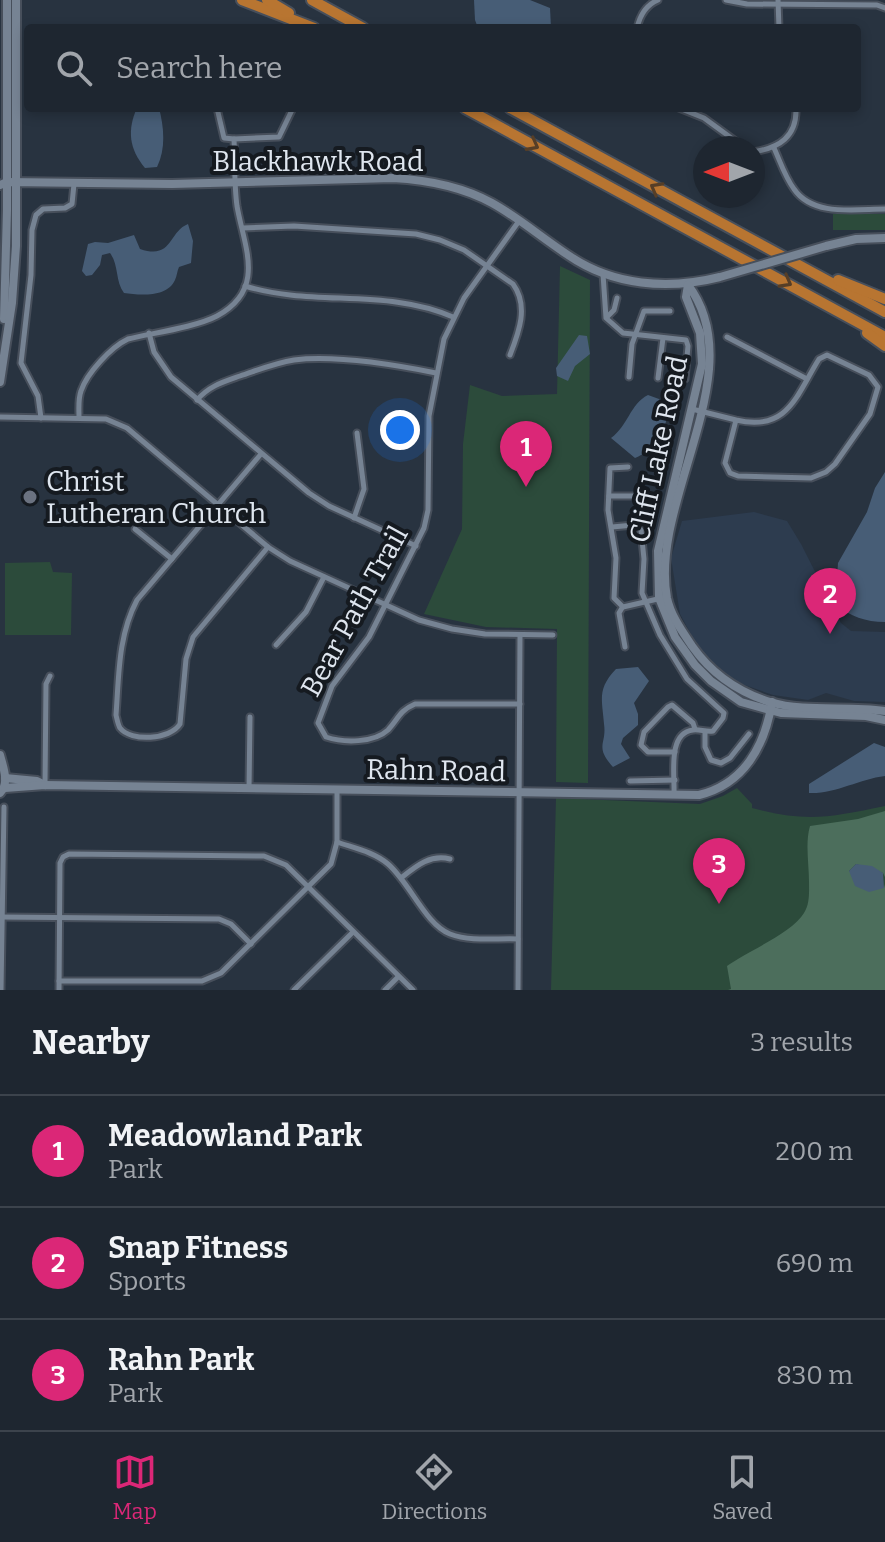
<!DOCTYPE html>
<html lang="en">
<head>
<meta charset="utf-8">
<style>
  :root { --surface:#1e2630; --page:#2b323c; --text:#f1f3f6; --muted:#a1a5ab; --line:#3c434c; --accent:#db2777 }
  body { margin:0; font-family:Bitter,serif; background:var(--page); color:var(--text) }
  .compass { position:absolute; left:693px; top:136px; width:72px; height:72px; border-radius:50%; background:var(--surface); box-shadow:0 4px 12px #0003; rotate:270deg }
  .you { position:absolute; left:400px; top:430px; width:28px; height:28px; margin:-20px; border:6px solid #fff; border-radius:50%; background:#1a73e8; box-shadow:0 0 0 12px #1a73e833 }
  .badge { display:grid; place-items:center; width:52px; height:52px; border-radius:50%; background:var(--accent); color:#fff; font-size:26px; font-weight:700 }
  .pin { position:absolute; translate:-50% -66px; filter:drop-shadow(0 2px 4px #0008) }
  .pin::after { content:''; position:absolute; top:42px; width:28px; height:24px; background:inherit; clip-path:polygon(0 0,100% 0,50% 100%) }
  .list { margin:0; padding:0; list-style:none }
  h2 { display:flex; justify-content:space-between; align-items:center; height:104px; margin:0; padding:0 32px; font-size:34px }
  h2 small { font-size:26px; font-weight:400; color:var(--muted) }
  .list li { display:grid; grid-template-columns:52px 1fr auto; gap:24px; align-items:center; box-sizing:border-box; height:112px; padding:0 32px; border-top:2px solid var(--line) }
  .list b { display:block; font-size:30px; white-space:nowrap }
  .list p { margin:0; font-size:26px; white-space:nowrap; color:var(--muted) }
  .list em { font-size:26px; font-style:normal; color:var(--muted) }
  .icon { flex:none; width:44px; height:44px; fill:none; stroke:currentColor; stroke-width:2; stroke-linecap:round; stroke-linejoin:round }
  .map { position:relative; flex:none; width:885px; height:990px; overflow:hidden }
  .search { position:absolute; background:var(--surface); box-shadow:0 4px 12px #0003; left:24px; right:24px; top:24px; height:88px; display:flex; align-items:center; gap:20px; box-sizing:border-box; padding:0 28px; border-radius:8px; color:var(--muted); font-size:30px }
  .sheet { height:440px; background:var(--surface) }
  nav { display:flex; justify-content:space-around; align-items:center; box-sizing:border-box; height:112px; border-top:2px solid var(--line); background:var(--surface); font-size:22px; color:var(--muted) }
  nav a { display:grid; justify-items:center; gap:4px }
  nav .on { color:var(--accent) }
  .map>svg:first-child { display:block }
  .built { fill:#2d3c4f }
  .green { fill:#2c4b3b }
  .forest { fill:#4c6e5c }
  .water { fill:#475d76 }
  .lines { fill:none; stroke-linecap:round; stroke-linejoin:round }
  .street-casing { stroke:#474f5b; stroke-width:9 }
  .secondary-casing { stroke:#474f5b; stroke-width:12 }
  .highway-casing { stroke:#474f5b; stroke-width:14 }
  .street { stroke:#768393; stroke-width:5 }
  .secondary { stroke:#768393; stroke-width:8 }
  .highway { stroke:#b87531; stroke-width:10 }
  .secondary-bridge-casing { stroke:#474f5b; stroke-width:12; stroke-linecap:butt }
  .secondary-bridge { stroke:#768393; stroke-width:8 }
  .oneway { stroke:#563e27 }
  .worship-dot { fill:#6b7280; stroke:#151a20; stroke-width:3 }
  .labels { text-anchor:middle; stroke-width:8; stroke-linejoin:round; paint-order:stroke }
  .street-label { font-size:28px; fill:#dfe6ef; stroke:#151a20 }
  .poi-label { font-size:28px; fill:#dfe6ef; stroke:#151a20; text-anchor:start }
</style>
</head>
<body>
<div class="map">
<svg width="885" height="990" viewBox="0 0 885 990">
  <rect width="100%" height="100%" fill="#283340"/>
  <!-- built -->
  <path class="built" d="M754 512 787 521 801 544 841 623 851 631 885 632V702L854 701 826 693 808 700 773 695 736 682 700 651 680 614 671 558 682 521Z"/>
  <!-- green -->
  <g class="green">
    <rect x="833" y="214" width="52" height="16"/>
    <path d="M560 266 590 280 588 783 556 782 557 629 486 627 424 614 462 529 463 444 470 385 502 396 557 394Z"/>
    <path d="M50 562 53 572 72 573 71 635H5V563Z"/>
    <path d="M737 788 752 804V808C807 823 831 817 885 806V990H551L556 798 700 804 723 796Z"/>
  </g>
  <!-- forest -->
  <path class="forest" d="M885 811V877L883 873 856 864 849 871 884 888 885 884V990H728L731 989 727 966C748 951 792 933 804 913 810 904 809 892 809 882 809 864 805 843 810 826L858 819Z"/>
  <!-- water -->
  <g class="water">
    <path d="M474 0H530L550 8 551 28H478L475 20Z"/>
    <path d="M137 108H159C164 127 166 149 157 167L145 168C129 149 127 130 137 108Z"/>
    <path d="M188 224 193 241 191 263 179 267C177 271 177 276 175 280 167 298 139 295 124 293 115 281 119 265 110 253L102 255 100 265 92 275 86 276 82 271 88 244 95 242 108 243 134 235 140 249C173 260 168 232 188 224Z"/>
    <path d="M579 335 587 336 590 354 575 366 568 381 557 376 556 368Z"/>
    <path d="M648 395 659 399C662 403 665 407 666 411 670 429 651 452 635 458L611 438C628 426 630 404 648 395Z"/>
    <path d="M885 472V622C865 622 851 616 835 605L838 563 867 512 875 488Z"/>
    <path d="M638 667 649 681 634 703 638 714V725L623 738 621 744 630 758 613 767C594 746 607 744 604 724 602 699 597 689 616 669Z"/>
    <path d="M874 743 885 747V776C859 779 836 794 809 793V784Z"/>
    <path d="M856 864 872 866 883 873 884 888 869 892 855 886 849 871Z"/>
  </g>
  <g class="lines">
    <!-- street casing -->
    <g class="street-casing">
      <g id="street">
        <path d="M726 0 747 4 877 5 885 8"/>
        <path d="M778 0 779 28"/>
        <path d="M637 28C640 15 646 5 658 0"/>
        <path d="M217 108 224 138 234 139"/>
        <path d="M679 108 704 118 745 148"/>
        <path d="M774 148C780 161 785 177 794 189 813 217 856 209 885 209"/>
        <path d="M753 152C779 148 797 137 796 108"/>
        <path d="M519 221 464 298 444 339 429 416 428 510 424 528 369 637 332 686 318 723 326 737C344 743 374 743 388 730 399 718 399 711 415 704H520"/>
        <path d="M243 228 294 226 416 234 440 240 464 250 513 284C529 306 519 332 510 355"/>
        <path d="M603 274 606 318 623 333 686 340 688 346 685 379"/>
        <path d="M245 286C313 307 387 288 453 317"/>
        <path d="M607 317 614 310 617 298"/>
        <path d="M149 333 154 352 171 377 309 493 329 506 416 546"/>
        <path d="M727 337 807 379"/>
        <path d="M629 377 632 344 644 311H670"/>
        <path d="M658 378 663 338"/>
        <path d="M197 400C209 386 223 382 240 376 258 370 275 363 294 360 334 355 396 365 436 373"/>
        <path d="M692 409 736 420C788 432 796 396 819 359L827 355 869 375 878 387 870 414 835 464 826 472 811 478 738 476 730 473 725 463 736 420"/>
        <path d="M0 417 106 419 127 428 268 547 290 561 419 620 452 629 485 634 553 635"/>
        <path d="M79 417C79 409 78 399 81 391 87 373 111 347 128 339 153 333 196 327 217 316 267 289 244 247 237 206 234 185 235 161 234 139L279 137 293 108"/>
        <path d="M41 418 38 396 21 363 31 275 32 230 36 215 43 209 65 208 72 204 74 184"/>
        <path d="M261 454 137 600C118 636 119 675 116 715 117 719 118 725 120 728 131 742 170 740 180 724L186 659 193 637 268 547"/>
        <path d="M628 467 610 468 608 510 616 558 614 598 623 607 662 598"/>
        <path d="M609 496H648"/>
        <path d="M354 518 364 489 357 433"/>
        <path d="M612 527 634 525 641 530 644 559 642 593 660 635 687 679 724 713 723 718 713 731C706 732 699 729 693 730 667 733 675 775 674 795"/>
        <path d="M135 529 172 559"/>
        <path d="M622 608 619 613 625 647"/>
        <path d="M276 645 306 612 324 577"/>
        <path d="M705 732V747L711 760 721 763 730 758 749 734"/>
        <path d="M675 752H648L641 745 644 732 668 707 672 705 693 723 695 729"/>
        <path d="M630 781 675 780"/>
        <path d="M45 784 46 684 50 676"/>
        <path d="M249 789 250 717"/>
        <path d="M337 842C354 848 374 852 388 864 410 883 425 924 450 934 471 942 497 938 518 939"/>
        <path d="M401 878C416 866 430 854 450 859"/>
        <path d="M0 917 219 919 231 924 251 944"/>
        <path d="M59 981H202L221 973 331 864 337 842V791"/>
        <path d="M1 990 4 807"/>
        <path d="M59 990 60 863 63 857 69 854 264 856 286 865 413 990"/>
        <path d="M294 990 353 932"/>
        <path d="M385 990 398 977"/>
        <path d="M518 990 520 635"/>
      </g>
    </g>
    <!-- secondary casing -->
    <g class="secondary-casing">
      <g id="secondary">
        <path d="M0 185 7 182 172 184 393 178C428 180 461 186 492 203 519 218 542 238 568 255 613 286 668 290 720 277"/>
        <path d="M826 246 856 239 885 238"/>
        <path d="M688 285 686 297 700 333 702 364 658 551 659 598 675 637 695 665 711 681 741 702 781 713 866 716 885 720"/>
        <path d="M688 285C753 371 649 501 667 598 671 616 682 631 692 646 711 673 738 692 770 702 806 713 848 705 885 711"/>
        <path d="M4 319 7 210V0"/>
        <path d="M0 382 12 303 16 246V0"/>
        <path d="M0 755C3 767 10 783 0 793"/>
        <path d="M5 778 37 781 45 785"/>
        <path d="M5 788 45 785 699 795C744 784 765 746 772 702"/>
      </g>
    </g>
    <!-- highway casing -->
    <g class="highway-casing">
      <g id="highway">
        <path d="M242 0 314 28"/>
        <path d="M267 0 289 13"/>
        <path d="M312 0 363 28"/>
        <path d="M465 108 885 337"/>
        <path d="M510 108 885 312"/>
        <path d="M838 280 885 299"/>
        <path d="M867 333 885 346"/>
      </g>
    </g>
    <!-- street -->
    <use href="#street" class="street"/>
    <!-- secondary -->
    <use href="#secondary" class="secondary"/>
    <!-- highway -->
    <use href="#highway" class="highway"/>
    <!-- secondary-bridge casing -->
    <g class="secondary-bridge-casing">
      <path id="secondary-bridge" d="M720 277 826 246"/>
    </g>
    <!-- secondary-bridge -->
    <use href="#secondary-bridge" class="secondary-bridge"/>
  </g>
  <!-- one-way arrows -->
  <defs><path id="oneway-chevron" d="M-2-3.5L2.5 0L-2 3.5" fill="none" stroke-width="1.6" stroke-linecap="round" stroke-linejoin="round" transform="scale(2)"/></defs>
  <g class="oneway">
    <use href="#oneway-chevron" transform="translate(533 145) rotate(28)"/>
    <use href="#oneway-chevron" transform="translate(656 188) rotate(-151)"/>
    <use href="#oneway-chevron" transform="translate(786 282) rotate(29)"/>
  </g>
  <!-- markers -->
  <circle class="worship-dot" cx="30" cy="497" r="8"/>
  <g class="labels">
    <!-- street labels -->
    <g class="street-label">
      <text x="318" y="171">Blackhawk Road</text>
      <text transform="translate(658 449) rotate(-78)" y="10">Cliff Lake Road</text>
      <text transform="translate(354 611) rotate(-61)" y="10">Bear Path Trail</text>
      <text transform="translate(436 770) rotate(1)" y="10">Rahn Road</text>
    </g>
    <!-- poi labels -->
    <g class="poi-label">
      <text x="46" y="491">Christ<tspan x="46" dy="32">Lutheran Church</tspan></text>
    </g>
  </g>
</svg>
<svg class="compass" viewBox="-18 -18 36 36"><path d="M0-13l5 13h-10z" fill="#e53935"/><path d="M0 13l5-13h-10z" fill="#a1a5ab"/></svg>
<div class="you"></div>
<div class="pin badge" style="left:526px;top:487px">1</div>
<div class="pin badge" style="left:830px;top:634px">2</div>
<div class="pin badge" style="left:719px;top:904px">3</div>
<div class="search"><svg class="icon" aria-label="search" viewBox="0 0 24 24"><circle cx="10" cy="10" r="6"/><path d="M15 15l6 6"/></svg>Search here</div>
</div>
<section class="sheet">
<h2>Nearby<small>3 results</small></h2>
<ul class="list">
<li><span class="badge">1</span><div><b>Meadowland Park</b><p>Park</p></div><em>200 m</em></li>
<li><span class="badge">2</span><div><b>Snap Fitness</b><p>Sports</p></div><em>690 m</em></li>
<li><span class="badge">3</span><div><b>Rahn Park</b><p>Park</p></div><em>830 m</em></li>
</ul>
</section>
<nav>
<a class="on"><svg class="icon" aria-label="map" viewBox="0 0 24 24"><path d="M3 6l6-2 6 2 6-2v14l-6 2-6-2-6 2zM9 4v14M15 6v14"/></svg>Map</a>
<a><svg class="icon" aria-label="directions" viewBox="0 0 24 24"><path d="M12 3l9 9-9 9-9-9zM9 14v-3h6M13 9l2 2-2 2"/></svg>Directions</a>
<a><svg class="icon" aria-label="saved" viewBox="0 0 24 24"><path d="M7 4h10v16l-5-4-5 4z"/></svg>Saved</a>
</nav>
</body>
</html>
